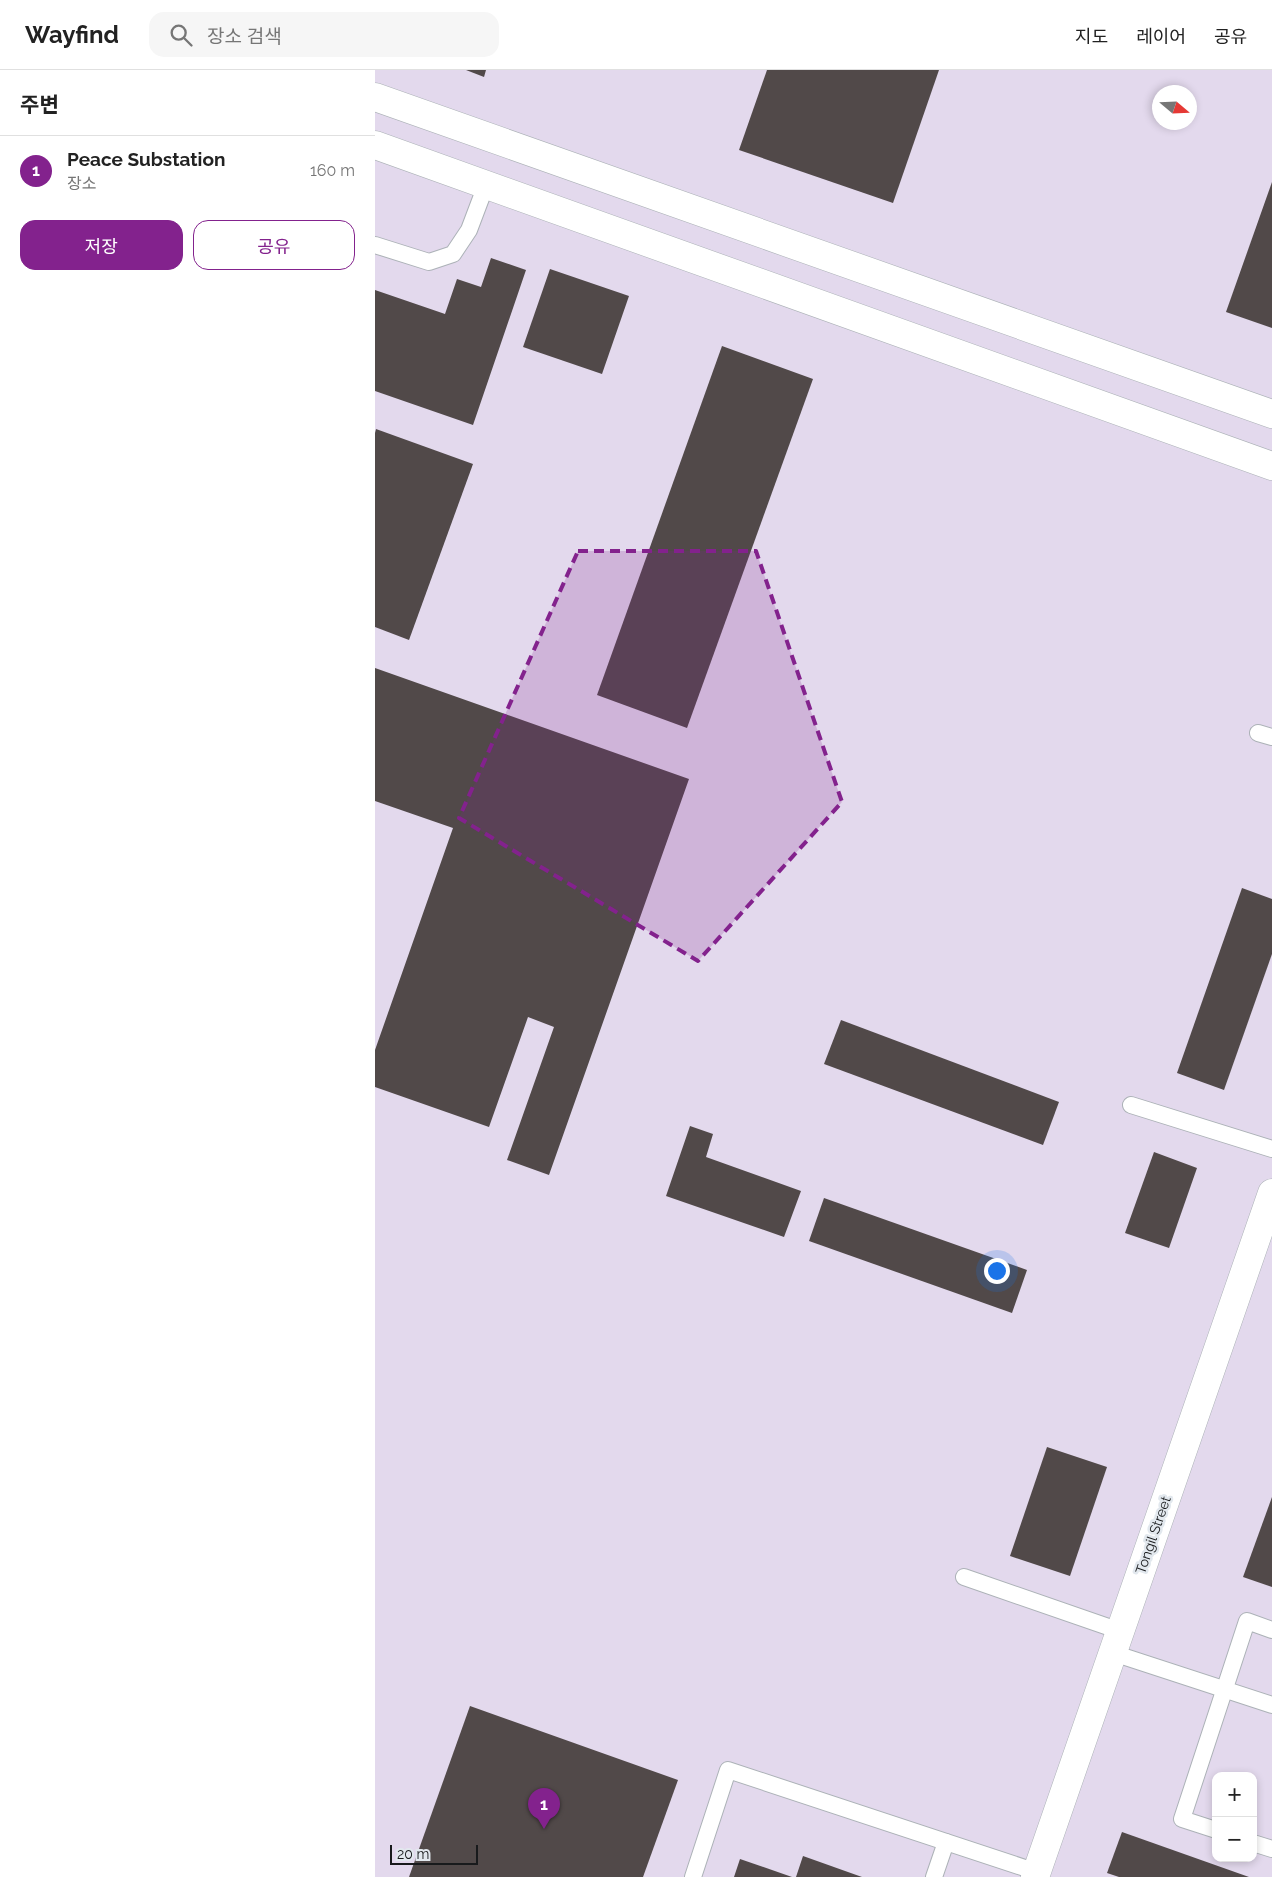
<!DOCTYPE html>
<html lang="ko">
<head>
<meta charset="utf-8">
<style>
  :root { --surface:#fff; --page:#f6f6f6; --text:#222; --muted:#767676; --line:#e0e0e0; --accent:#83228d }
  body { margin:0; font-family:Raleway,"Noto Sans KR",sans-serif; background:var(--page); color:var(--text) }
  .controls { position:absolute; right:15px; bottom:15px; display:grid; overflow:hidden; border-radius:10px; box-shadow:0 2px 8px #0003 }
  .controls button { width:45px; height:45px; display:grid; place-items:center; padding:0; border:0; border-bottom:1px solid var(--line); background:var(--surface); color:var(--text); font:25px sans-serif }
  .compass { position:absolute; left:777px; top:15px; width:45px; height:45px; border-radius:50%; background:var(--surface); box-shadow:0 2px 8px #0003; rotate:109deg }
  .scale { position:absolute; left:15px; bottom:12px; width:88px; box-sizing:border-box; padding-left:5px; border:2px solid #181a1c; border-top:0; font-size:14px; line-height:18px; white-space:nowrap; color:#181a1c; -webkit-text-stroke:4px #e2e8ee; paint-order:stroke }
  .you { position:absolute; left:621px; top:1200px; width:18px; height:18px; margin:-12px; border:4px solid #fff; border-radius:50%; background:#1a73e8; box-shadow:0 0 0 8px #1a73e833 }
  .badge { display:grid; place-items:center; width:32px; height:32px; border-radius:50%; background:var(--accent); color:#fff; font-size:16px; font-weight:700 }
  .pin { position:absolute; translate:-50% -41px; filter:drop-shadow(0 1px 2px #0008) }
  .pin::after { content:''; position:absolute; top:26px; width:18px; height:15px; background:inherit; clip-path:polygon(0 0,100% 0,50% 100%) }
  .list { margin:0; padding:0; list-style:none }
  h2 { display:flex; justify-content:space-between; align-items:center; height:65px; margin:0; padding:0 20px; font-size:21px }
  h2 small { font-size:16px; font-weight:400; color:var(--muted) }
  .list li { display:grid; grid-template-columns:32px 1fr auto; gap:15px; align-items:center; box-sizing:border-box; height:70px; padding:0 20px; border-top:1px solid var(--line) }
  .list b { display:block; font-size:19px; white-space:nowrap }
  .list p { margin:0; font-size:16px; white-space:nowrap; color:var(--muted) }
  .list em { font-size:16px; font-style:normal; color:var(--muted) }
  .actions { display:flex; gap:10px; padding:15px 20px }
  .actions a { flex:1; padding:11px 0; border:1px solid var(--accent); border-radius:15px; text-align:center; font-size:18px; color:var(--accent) }
  .actions .main { background:var(--accent); color:#fff }
  .icon { flex:none; width:28px; height:28px; fill:none; stroke:currentColor; stroke-width:2; stroke-linecap:round; stroke-linejoin:round }
  .map { position:relative; flex:none; width:897px; height:1807px; overflow:hidden }
  header { display:flex; align-items:center; gap:30px; box-sizing:border-box; height:70px; padding:0 25px; background:var(--surface); border-bottom:1px solid var(--line) }
  header strong { font-size:24px }
  nav { display:flex; gap:28px; margin-inline-start:auto; font-size:18px }
  .search { width:350px; height:45px; background:var(--page); display:flex; align-items:center; gap:12px; box-sizing:border-box; padding:0 18px; border-radius:15px; color:var(--muted); font-size:19px }
  main { display:flex }
  aside { flex:1; background:var(--surface) }
  .map>svg:first-child { display:block }
  .industrial { fill:#e3d9ed; fill-rule:evenodd }
  .building { fill:#514949 }
  .lines { fill:none; stroke-linecap:round; stroke-linejoin:round }
  .lane-casing { stroke:#acb2b7; stroke-width:18 }
  .street-casing { stroke:#acb2b7; stroke-width:29 }
  .lane { stroke:#fff; stroke-width:16 }
  .street { stroke:#fff; stroke-width:28 }
  .marked { fill:#83228d; fill-opacity:0.2; stroke:#83228d; stroke-width:4; stroke-dasharray:10 6; stroke-linejoin:round }
  .labels { text-anchor:middle; stroke-width:5; stroke-linejoin:round; paint-order:stroke }
  .street-label { font-size:14px; fill:#181a1c; stroke:#e2e8ee }
</style>
</head>
<body>
<header>
<strong>Wayfind</strong>
<div class="search"><svg class="icon" aria-label="search" viewBox="0 0 24 24"><circle cx="10" cy="10" r="6"/><path d="M15 15l6 6"/></svg>장소 검색</div>
<nav><a>지도</a><a>레이어</a><a>공유</a></nav>
</header>
<main>
<aside>
<h2>주변<small></small></h2>
<ul class="list">
<li><span class="badge">1</span><div><b>Peace Substation</b><p>장소</p></div><em>160 m</em></li>
</ul>
<div class="actions"><a class="main">저장</a><a>공유</a></div>
</aside>
<div class="map">
<svg width="897" height="1807" viewBox="0 0 897 1807">
  <rect width="100%" height="100%" fill="#e2e8ee"/>
  <!-- industrial -->
  <path class="industrial" d="M0 0H897V1807H0ZM784 22H814V52H784ZM841 1706H878V1788H841Z"/>
  <!-- building -->
  <g class="building">
    <path d="M91 0H111L109 7Z"/>
    <path d="M392 0H564L518 133 364 80Z"/>
    <path d="M897 112V258L851 242Z"/>
    <path d="M116 188 151 200 98 355 0 321V220L70 244 82 209 106 217Z"/>
    <path d="M175 199 254 226 227 304 148 277Z"/>
    <path d="M347 276 438 309 312 658 222 625Z"/>
    <path d="M1 359 98 394 34 570 0 557V363Z"/>
    <path d="M0 598 314 709 174 1105 132 1090 179 957 153 947 114 1057 0 1017V980L78 758 0 731Z"/>
    <path d="M867 818 897 829V884L849 1020 802 1003Z"/>
    <path d="M466 950 684 1032 668 1075 449 994Z"/>
    <path d="M315 1056 338 1064 331 1087 426 1121 409 1167 291 1126Z"/>
    <path d="M779 1082 822 1098 794 1178 750 1163Z"/>
    <path d="M449 1128 652 1200 637 1243 434 1171Z"/>
    <path d="M672 1377 732 1397 695 1506 635 1486Z"/>
    <path d="M897 1427V1517L868 1507Z"/>
    <path d="M95 1636 303 1710 268 1807H34Z"/>
    <path d="M747 1762 874 1807H744L732 1803Z"/>
    <path d="M428 1786 487 1807H421Z"/>
    <path d="M365 1789 417 1807H359Z"/>
  </g>
  <g class="lines">
    <!-- lane casing -->
    <g class="lane-casing">
      <g id="lane">
        <path d="M0 175 54 192 78 184 94 160 111 115"/>
        <path d="M883 663 897 667"/>
        <path d="M756 1035 897 1079"/>
        <path d="M589 1507 745 1561"/>
        <path d="M738 1583 897 1635"/>
        <path d="M841 1760 807 1749 872 1551 897 1560"/>
        <path d="M878 1773 897 1779"/>
        <path d="M318 1807 353 1700 662 1802"/>
        <path d="M559 1807 571 1772"/>
      </g>
    </g>
    <!-- street casing -->
    <g class="street-casing">
      <g id="street">
        <path d="M0 27 897 344"/>
        <path d="M0 75 897 396"/>
        <path d="M660 1807 897 1123"/>
      </g>
    </g>
    <!-- lane -->
    <use href="#lane" class="lane"/>
    <!-- street -->
    <use href="#street" class="street"/>
  </g>
  <!-- marked area -->
  <path class="marked" d="M203 481H381L467 732 323 891 84 748Z"/>
  <g class="labels">
    <!-- street labels -->
    <g class="street-label">
      <text transform="translate(778 1465) rotate(-71)" y="5">Tongil Street</text>
    </g>
  </g>
</svg>
<div class="controls">
<button>+</button>
<button>−</button>
</div>
<svg class="compass" viewBox="-18 -18 36 36"><path d="M0-13l5 13h-10z" fill="#e53935"/><path d="M0 13l5-13h-10z" fill="#767676"/></svg>
<div class="scale">20 m</div>
<div class="you"></div>
<div class="pin badge" style="left:169px;top:1759px">1</div>
</div>
</main>
</body>
</html>
